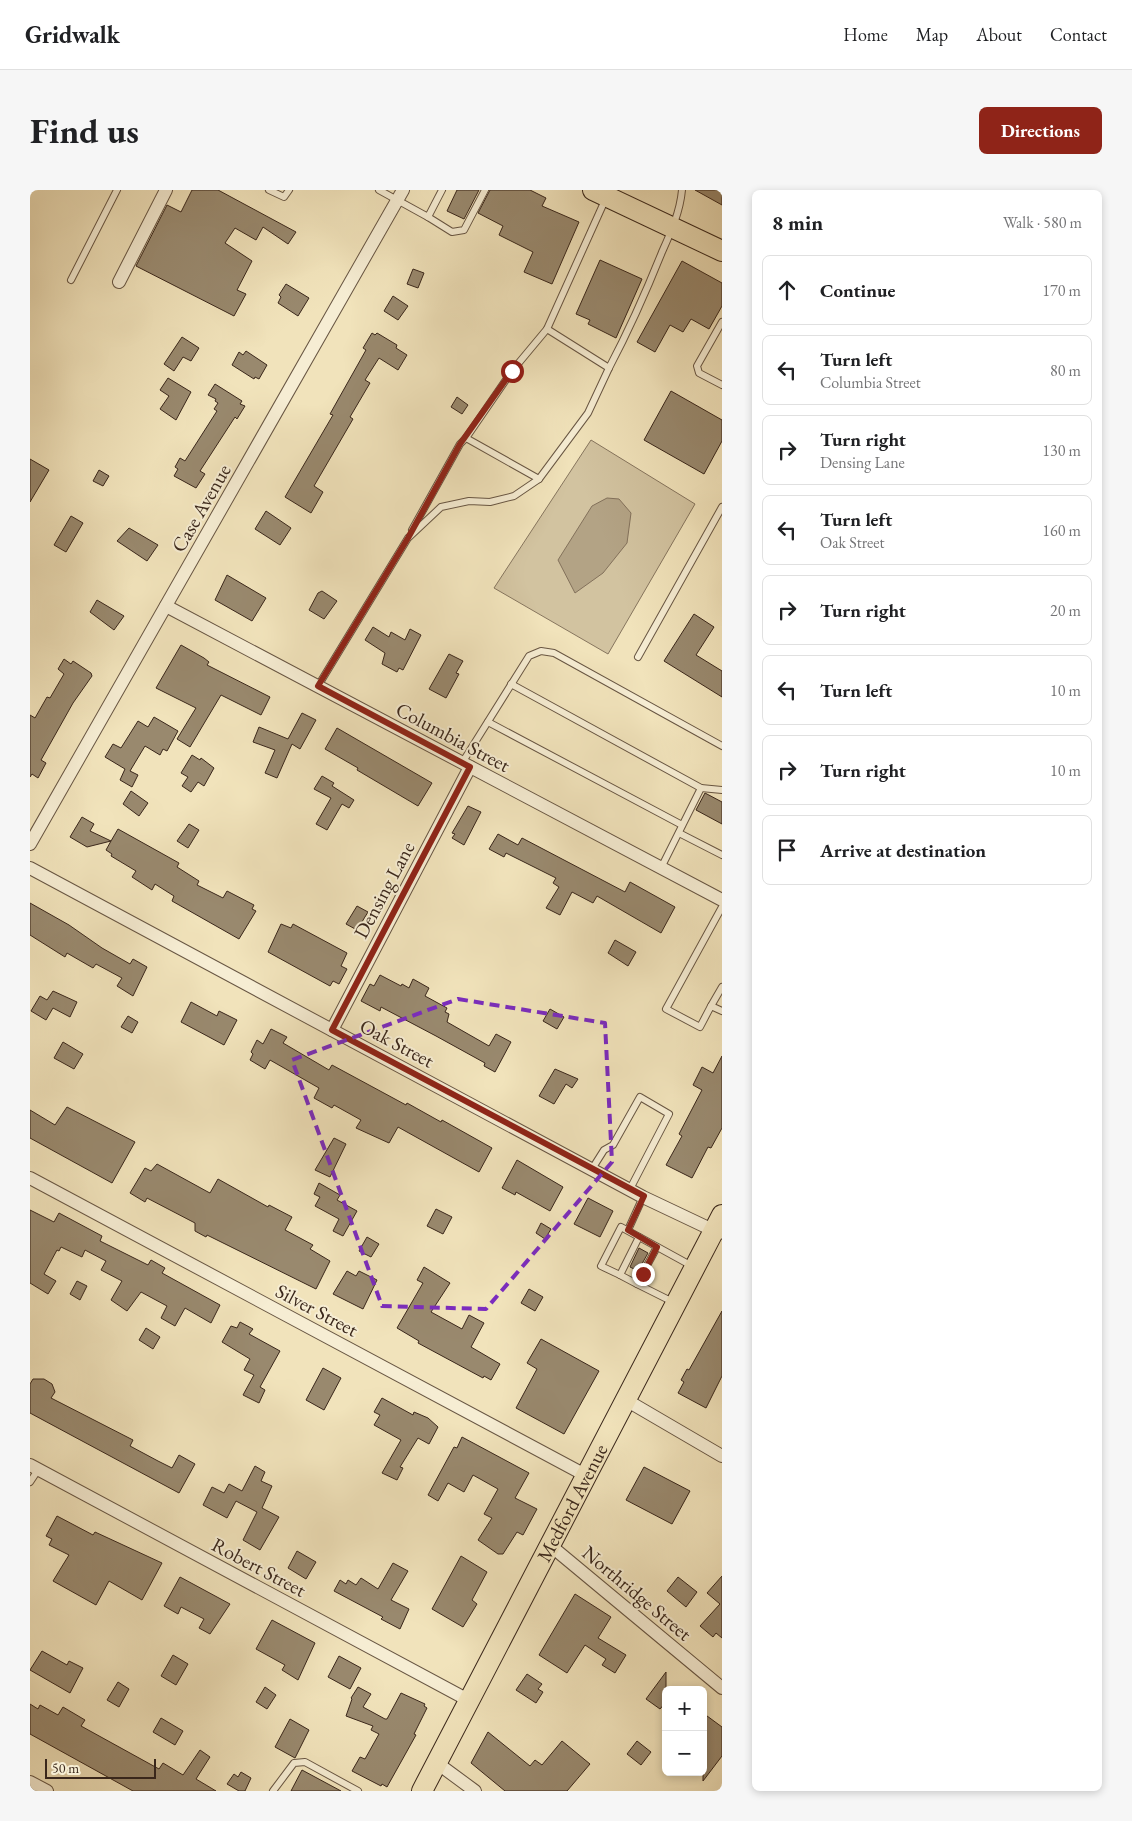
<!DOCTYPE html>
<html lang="en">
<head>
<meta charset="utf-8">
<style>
  :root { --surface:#fff; --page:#f6f6f6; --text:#202124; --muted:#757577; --line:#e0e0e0; --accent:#8f2418 }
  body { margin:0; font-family:"EB Garamond",serif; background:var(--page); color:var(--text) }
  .controls { position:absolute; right:15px; bottom:15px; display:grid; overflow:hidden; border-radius:8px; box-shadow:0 2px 8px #0003 }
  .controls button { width:45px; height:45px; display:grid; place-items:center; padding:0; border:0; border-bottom:1px solid var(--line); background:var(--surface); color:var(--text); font:25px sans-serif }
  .scale { position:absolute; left:15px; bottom:12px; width:111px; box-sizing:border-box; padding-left:5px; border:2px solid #3a271b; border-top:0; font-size:14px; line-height:18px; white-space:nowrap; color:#3a271b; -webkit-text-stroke:4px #f6edd3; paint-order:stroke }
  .stop { position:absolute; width:15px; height:15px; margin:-11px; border:4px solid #8f2418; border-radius:50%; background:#fff }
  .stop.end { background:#8f2418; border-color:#fff; box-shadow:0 1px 5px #0008 }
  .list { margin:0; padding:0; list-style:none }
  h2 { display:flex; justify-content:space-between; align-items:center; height:65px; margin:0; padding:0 20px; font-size:21px }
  h2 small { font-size:16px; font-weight:400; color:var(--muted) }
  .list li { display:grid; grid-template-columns:32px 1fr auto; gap:15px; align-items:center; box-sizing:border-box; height:70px; margin:0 10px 10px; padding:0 10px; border:1px solid var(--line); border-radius:8px }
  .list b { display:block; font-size:19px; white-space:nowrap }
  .list p { margin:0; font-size:16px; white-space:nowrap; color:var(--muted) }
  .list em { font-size:16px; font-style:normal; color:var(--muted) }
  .icon { flex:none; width:28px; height:28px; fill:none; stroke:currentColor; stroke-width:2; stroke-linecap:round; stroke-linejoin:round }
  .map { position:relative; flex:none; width:692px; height:1601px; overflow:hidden; border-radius:8px }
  header { display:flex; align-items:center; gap:30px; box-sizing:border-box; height:70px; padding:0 25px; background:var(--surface); border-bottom:1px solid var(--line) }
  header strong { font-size:24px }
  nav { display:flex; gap:28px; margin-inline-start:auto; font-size:18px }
  .intro { display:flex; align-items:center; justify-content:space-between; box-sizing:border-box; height:120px; padding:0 30px }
  h1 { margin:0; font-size:35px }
  .button { padding:12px 22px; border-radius:8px; background:var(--accent); color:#fff; font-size:18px; font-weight:700 }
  main { display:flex; gap:30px; padding:0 30px }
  aside { flex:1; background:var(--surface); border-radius:8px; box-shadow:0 2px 8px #0003 }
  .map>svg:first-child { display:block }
  .green { fill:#d2c3a0; stroke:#86755e }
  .water { fill:#b3a385; stroke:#83715b }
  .building { fill:#99896e; stroke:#3a271b }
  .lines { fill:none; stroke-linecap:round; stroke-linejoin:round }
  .lane-casing { stroke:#685643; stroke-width:8 }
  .street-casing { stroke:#685643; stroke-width:14 }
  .primary-casing { stroke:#3a271b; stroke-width:22 }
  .lane { stroke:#f6edd3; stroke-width:6 }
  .street { stroke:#f6edd3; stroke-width:12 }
  .primary { stroke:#f1e3bb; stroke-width:20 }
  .route { stroke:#8f2418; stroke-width:6 }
  .marked { fill:none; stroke:#7b2cbf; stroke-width:4; stroke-dasharray:10 6; stroke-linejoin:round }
  .labels { text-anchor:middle; stroke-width:4; stroke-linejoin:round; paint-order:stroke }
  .street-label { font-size:20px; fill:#3a271b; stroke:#f6edd3 }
</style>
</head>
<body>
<header>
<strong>Gridwalk</strong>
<nav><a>Home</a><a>Map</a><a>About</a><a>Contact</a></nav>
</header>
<div class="intro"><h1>Find us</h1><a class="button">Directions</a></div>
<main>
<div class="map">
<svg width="692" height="1601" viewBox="0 0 692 1601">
  <rect width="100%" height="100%" fill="#f1e3bb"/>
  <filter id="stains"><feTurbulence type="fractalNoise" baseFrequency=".004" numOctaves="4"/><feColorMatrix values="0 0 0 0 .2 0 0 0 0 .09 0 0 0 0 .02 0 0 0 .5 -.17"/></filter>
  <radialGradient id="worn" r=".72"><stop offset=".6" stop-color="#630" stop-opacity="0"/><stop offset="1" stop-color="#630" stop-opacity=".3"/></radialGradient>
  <!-- green -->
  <path class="green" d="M561 250 665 314 578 464 464 398Z"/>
  <!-- water -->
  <path class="water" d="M577 308 589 309 601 323 597 353 573 383 545 403 528 370 562 316Z"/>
  <!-- building -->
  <g class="building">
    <path d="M162 0H188L266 42 258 54 233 37 226 50 205 38 195 53 222 71 207 100 216 104 204 126 106 76 137 15 151 22Z"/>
    <path d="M427 0H449L434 29 417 21Z"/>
    <path d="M460 0H500L516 8 512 16 549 32 522 94 494 82 503 62 469 45 473 36 448 23Z"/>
    <path d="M665 0H692V15Z"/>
    <path d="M570 70 612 89 586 148 558 134 560 130 546 124Z"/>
    <path d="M652 71 692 93V116L679 139 661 129 653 142 640 135 625 162 607 152Z"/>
    <path d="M383 79 394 83 388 98 377 94Z"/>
    <path d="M256 94 279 108 268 126 248 113 251 107 249 105Z"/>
    <path d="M363 106 378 116 368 130 354 121Z"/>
    <path d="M342 143 345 145 347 143 367 155 366 158 377 165 368 180 349 168 335 190 340 193 320 227 323 229 284 296 293 302 281 323 255 307 303 225 300 224 336 160 333 158Z"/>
    <path d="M152 147 169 158 161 171 153 167 144 181 134 174Z"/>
    <path d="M216 161 237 175 229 189 225 187 224 189 202 175 209 162 213 165Z"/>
    <path d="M138 188 161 202 146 230 130 219 139 206 130 200Z"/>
    <path d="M185 194 212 211 210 214 215 216 207 229 205 227 170 281 175 284 166 298 144 286 148 279 145 277 150 268 155 271 187 221 184 219 188 213 185 211 186 209 178 205Z"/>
    <path d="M641 201 692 230V251L674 284 614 250Z"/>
    <path d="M427 207 438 215 432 224 421 217Z"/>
    <path d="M0 269 19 280 0 312Z"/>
    <path d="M69 280 79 286 73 296 63 291Z"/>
    <path d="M236 321 261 338 250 355 225 339Z"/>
    <path d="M41 326 53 333 36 362 24 355Z"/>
    <path d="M99 338 128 355 117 371 87 351Z"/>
    <path d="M197 385 236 408 222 431 185 410Z"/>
    <path d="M292 401 307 411 294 429 279 420 288 403Z"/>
    <path d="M67 410 94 426 84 440 60 422Z"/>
    <path d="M664 424 684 437 666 465 692 481V507L634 471Z"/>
    <path d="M343 437 359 447 361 442 375 450 380 439 391 445 373 480 369 478 367 482 352 474 355 463 335 450Z"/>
    <path d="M151 455 174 468 179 472 177 475 240 507 231 525 191 505 160 557 147 549 166 518 126 498Z"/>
    <path d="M419 464 433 471 426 483 429 484 416 508 399 499Z"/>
    <path d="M34 469 41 474 43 471 61 483 62 486 43 513 11 570 16 573 8 588 2 584 0 587V525L5 528 17 507 20 508 34 484 28 479Z"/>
    <path d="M272 523 286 530 270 559 262 554 247 588 235 583 245 560 223 552 229 537 258 549Z"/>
    <path d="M124 527 148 541 137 561 133 559 130 565 115 556 100 581 108 585 102 597 90 590 95 579 75 567 83 554 91 558 108 531 118 537Z"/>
    <path d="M307 538 402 593 388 616 327 580 328 578 295 559Z"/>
    <path d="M162 565 170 570 171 568 184 578 174 596 168 592 161 602 152 596 158 587 151 583Z"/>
    <path d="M292 586 304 593 302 596 324 610 319 618 312 614 297 640 286 634 301 608 284 599Z"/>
    <path d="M101 601 118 613 109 626 93 614Z"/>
    <path d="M675 603 692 612V634L666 620Z"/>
    <path d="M438 616 451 622 434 655 422 648 425 644 422 643Z"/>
    <path d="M52 627 64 634 60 641 81 651 88 639 149 673 147 677 169 691 167 695 193 708 197 701 224 715 222 719 226 721 209 749 142 711 144 706 125 694 122 700 102 687 106 681 81 666 82 664 76 660 81 651 57 657 40 647Z"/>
    <path d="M159 634 169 640 158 658 147 651Z"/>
    <path d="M468 644 488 655 492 648 595 702 600 692 645 717 631 743 567 706 563 713 542 702 530 725 516 718 529 697 523 693 526 688 476 663 474 667 459 659Z"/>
    <path d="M0 713 39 735 72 758 100 774 103 769 117 777 103 806 87 796 92 788 66 774 63 778 37 763 35 767 0 745Z"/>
    <path d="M327 716 338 722 327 740 316 734Z"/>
    <path d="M251 734 261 738 263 734 317 763 311 776 317 779 309 794 303 791 300 796 238 762Z"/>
    <path d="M585 750 606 762 598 776 578 763Z"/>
    <path d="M350 785 371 796 372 794 379 798 383 789 399 798 395 806 417 818 415 822 419 824 417 832 459 856 466 844 481 852 465 882 454 876 455 873 406 846 351 817 350 821 331 811 340 794 344 796Z"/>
    <path d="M23 801 47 812 40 827 23 818 16 830 1 821 10 806 17 810Z"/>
    <path d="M161 812 187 826 189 821 207 830 194 855 151 832Z"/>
    <path d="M520 819 534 827 527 839 513 831Z"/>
    <path d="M98 826 108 832 102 843 91 837Z"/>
    <path d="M241 839 257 847 253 853 299 880 302 875 376 915 377 913 411 932 412 930 462 958 449 982 368 937 359 953 326 938 331 930 304 915 302 918 284 908 289 898 240 870 235 879 220 870 223 864 221 862 227 850 233 854Z"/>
    <path d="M33 852 53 864 44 879 24 868Z"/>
    <path d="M692 866V938L681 958 678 957 662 988 636 975 652 946 649 944 672 900 663 895 672 877 683 883Z"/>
    <path d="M525 879 548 889 542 898 536 894 524 914 509 906Z"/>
    <path d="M37 917 105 952 82 993 0 948V920L25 935Z"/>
    <path d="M304 948 316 954 300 987 285 980Z"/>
    <path d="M487 970 533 997 520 1021 486 1002 485 1005 472 998Z"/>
    <path d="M127 974 178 1002 180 1003 188 989 238 1017 239 1015 262 1027 255 1040 283 1055 280 1059 300 1071 286 1099 177 1045 176 1047 165 1041V1033L117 1008 115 1012 100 1003 115 978 121 981Z"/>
    <path d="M289 993 310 1005 307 1010 327 1021 313 1046 303 1041 309 1029 285 1016 290 1007 284 1004Z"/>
    <path d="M558 1008 583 1021 570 1047 544 1034Z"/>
    <path d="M406 1019 422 1027 413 1044 397 1036Z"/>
    <path d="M0 1020 24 1032 29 1023 72 1046 70 1051 118 1075 121 1070 135 1078 132 1083 190 1115 181 1133 155 1118 145 1136 131 1128 137 1116 111 1102 97 1121 81 1110 92 1091 71 1080 76 1071 55 1060 52 1067 31 1057 29 1061 27 1060 14 1084 26 1091 18 1104 0 1093Z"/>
    <path d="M511 1033 521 1039 515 1049 506 1043Z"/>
    <path d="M337 1047 349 1054 341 1067 329 1061Z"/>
    <path d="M609 1058 618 1063 608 1081 600 1077Z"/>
    <path d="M394 1077 420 1093 401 1122 432 1139 439 1125 454 1133 441 1157 470 1174 461 1190 454 1186 453 1188 388 1153 389 1151 367 1138 393 1093 387 1090Z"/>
    <path d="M317 1081 326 1086 329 1081 347 1090 333 1119 303 1104Z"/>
    <path d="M47 1091 57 1096 50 1110 40 1104Z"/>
    <path d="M499 1099 513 1107 505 1121 491 1113Z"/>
    <path d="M692 1121V1186L676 1218 648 1203 654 1192 651 1190 657 1179 659 1180Z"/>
    <path d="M210 1132 223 1139 219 1144 250 1161 230 1197 235 1200 229 1213 213 1205 224 1185 214 1180 220 1169 192 1152 201 1136 207 1138Z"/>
    <path d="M116 1138 130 1147 123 1159 109 1150Z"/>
    <path d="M511 1149 569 1181 534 1244 486 1218 507 1179 497 1173Z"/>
    <path d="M293 1178 311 1188 294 1220 276 1210Z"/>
    <path d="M3 1189H14L22 1194 25 1202 21 1208 103 1250 100 1256 128 1271 142 1278 149 1265 165 1274 149 1303 0 1223V1194Z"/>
    <path d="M352 1208 383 1225 384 1222 398 1228 408 1237 399 1254 388 1248 370 1277 373 1278 367 1290 352 1283 371 1250 344 1235 350 1225 344 1222Z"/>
    <path d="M432 1247 499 1283 485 1308 507 1319 493 1345 487 1342 473 1364H468L448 1350 462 1328 454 1324 468 1299 443 1285 434 1302 418 1293 408 1311 398 1305 424 1257 427 1258Z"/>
    <path d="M225 1276 235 1282 231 1291 242 1296 232 1318 249 1327 230 1360 213 1350 227 1322 206 1311 197 1328 173 1315 182 1297 194 1303 199 1294 212 1301Z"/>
    <path d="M614 1277 660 1301 642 1334 596 1310Z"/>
    <path d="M27 1326 63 1345 65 1342 132 1373 112 1410 79 1391 66 1415 23 1391 39 1365 19 1355 22 1349 16 1346Z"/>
    <path d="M267 1361 286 1372 276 1389 258 1378Z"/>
    <path d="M431 1366 457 1382 442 1410 447 1414 433 1437 402 1419Z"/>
    <path d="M363 1373 378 1381 361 1410 379 1419 370 1439 351 1429 353 1427 304 1401 310 1390 316 1394 318 1390 326 1395 331 1388 348 1399Z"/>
    <path d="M692 1386V1448L686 1443 683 1447 670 1436 690 1414 677 1403Z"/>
    <path d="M150 1387 200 1414 180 1444 169 1438 174 1429 151 1417 148 1424 134 1416Z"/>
    <path d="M648 1387 667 1402 656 1417 637 1401Z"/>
    <path d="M545 1404 581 1427 568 1448 596 1465 585 1483 572 1475 576 1469 555 1455 537 1483 509 1465Z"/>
    <path d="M242 1430 285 1453 268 1490 252 1480 255 1475 226 1459Z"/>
    <path d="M12 1461 37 1475 39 1471 53 1478 40 1503 0 1480Z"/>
    <path d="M143 1465 158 1474 146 1495 131 1486Z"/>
    <path d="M309 1466 331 1478 320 1499 298 1487Z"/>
    <path d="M636 1482V1512L630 1519 616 1509Z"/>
    <path d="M497 1484 512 1494 508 1499 513 1502 506 1513 486 1500Z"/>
    <path d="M88 1492 99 1499 89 1517 77 1510Z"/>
    <path d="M235 1497 246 1505 237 1519 226 1512Z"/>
    <path d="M328 1497 341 1504 333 1517 355 1529H357L371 1503 395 1514 394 1516 397 1518 384 1544 386 1545 357 1597 352 1594 351 1596 322 1581 330 1567 335 1569 349 1544 341 1540 343 1536 316 1526 322 1509 321 1508Z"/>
    <path d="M0 1514 8 1519 10 1515 28 1525 33 1517 55 1530 51 1536 129 1579 133 1573 153 1585 170 1560 180 1567 166 1589 186 1601H103L0 1544Z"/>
    <path d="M673 1523 692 1537V1566L673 1591Z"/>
    <path d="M131 1528 153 1541 145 1555 123 1542Z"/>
    <path d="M260 1529 279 1540 265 1568 245 1557Z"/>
    <path d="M458 1542 500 1576 505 1570 512 1575 532 1551 560 1574 537 1601H475L441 1573Z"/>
    <path d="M607 1551 621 1562 611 1575 597 1564Z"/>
    <path d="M272 1580 311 1601H261Z"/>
    <path d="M211 1582 221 1588 215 1601H209L197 1594 204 1584 208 1587Z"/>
  </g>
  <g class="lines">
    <!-- lane casing -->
    <g class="lane-casing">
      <g id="lane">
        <path d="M239 0 254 7 259 0"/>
        <path d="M349 0 398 27 412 0"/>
        <path d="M398 27 422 42 434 40 455 0"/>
        <path d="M41 90 87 0"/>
        <path d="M692 132 667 176 669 183 692 195"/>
        <path d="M517 139 579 178C599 140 616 102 632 62 641 42 650 22 652 0"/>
        <path d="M436 248 482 181 517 139 576 8"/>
        <path d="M382 340 430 254 436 248 509 289"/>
        <path d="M608 467 692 317"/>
        <path d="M481 494 671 598 631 678"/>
        <path d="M288 496 378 348 411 317 439 311 460 312 484 306 509 289 558 223 579 178"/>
        <path d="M458 532 652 635"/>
        <path d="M432 573 499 466 511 461 524 463 692 556"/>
        <path d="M671 598 692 600"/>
        <path d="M649 643 692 665"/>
        <path d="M692 717 636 819 670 837 681 816 692 821"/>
        <path d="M681 816 692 797"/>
        <path d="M562 979 574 960 583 955 610 907 639 924 600 999"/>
        <path d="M598 1040 613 1007"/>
        <path d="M627 1057 607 1094 645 1113"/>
        <path d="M590 1085 571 1076 591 1037 662 1076"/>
        <path d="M607 1094 590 1085 609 1047"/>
        <path d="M0 1292 8 1280"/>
        <path d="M243 1601 264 1573 275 1572 328 1601"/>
      </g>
    </g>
    <!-- street casing -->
    <g class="street-casing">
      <g id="street">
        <path d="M89 92 136 0"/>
        <path d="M136 416 692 710"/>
        <path d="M0 654 373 0"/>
        <path d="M0 678 613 1007 689 1043"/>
        <path d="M302 840 440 577"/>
        <path d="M0 988 557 1286"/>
        <path d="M596 1210 692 1266"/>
        <path d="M0 1275 440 1511"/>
        <path d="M521 1356 692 1498"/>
        <path d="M407 1573 445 1601"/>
        <path d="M0 1592 17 1601"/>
      </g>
    </g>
    <!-- primary casing -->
    <g class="primary-casing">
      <g id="primary">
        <path d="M563 0 692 61"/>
        <path id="s1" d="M392 1601 692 1025"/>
      </g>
    </g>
    <!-- lane -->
    <use href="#lane" class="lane"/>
    <!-- street -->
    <use href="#street" class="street"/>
    <!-- primary -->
    <use href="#primary" class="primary"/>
  </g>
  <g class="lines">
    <!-- route -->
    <path class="route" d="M482 181 430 254 378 348 288 496 440 577 302 840 614 1006 598 1040 627 1057 613 1084"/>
  </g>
  <!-- marked area -->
  <path class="marked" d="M428 809 575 833 582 972 456 1119 352 1116 262 870Z"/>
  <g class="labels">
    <!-- street labels -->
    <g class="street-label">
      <text transform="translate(171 318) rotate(-60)" y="7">Case Avenue</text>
      <text transform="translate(423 547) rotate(28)" y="7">Columbia Street</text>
      <text transform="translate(354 700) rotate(-62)" y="7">Densing Lane</text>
      <text transform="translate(367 853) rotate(28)" y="7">Oak Street</text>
      <text transform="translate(287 1120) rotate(28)" y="7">Silver Street</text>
      <text dy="7" stroke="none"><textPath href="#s1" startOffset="325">Medford Avenue</textPath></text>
      <text transform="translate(229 1377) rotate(28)" y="7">Robert Street</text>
      <text transform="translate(607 1403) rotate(40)" y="7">Northridge Street</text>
    </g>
  </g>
  <rect width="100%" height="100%" filter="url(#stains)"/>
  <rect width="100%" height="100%" fill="url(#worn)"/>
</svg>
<div class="controls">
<button>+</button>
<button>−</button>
</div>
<div class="scale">50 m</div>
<div class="stop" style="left:482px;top:181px"></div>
<div class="stop end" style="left:613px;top:1084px"></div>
</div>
<aside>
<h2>8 min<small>Walk · 580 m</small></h2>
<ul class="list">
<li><svg class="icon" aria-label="ahead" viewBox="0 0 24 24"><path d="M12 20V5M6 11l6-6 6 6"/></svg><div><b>Continue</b></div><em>170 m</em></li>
<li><svg class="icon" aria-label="left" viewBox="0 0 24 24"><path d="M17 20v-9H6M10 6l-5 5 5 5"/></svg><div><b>Turn left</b><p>Columbia Street</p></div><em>80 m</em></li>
<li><svg class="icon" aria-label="right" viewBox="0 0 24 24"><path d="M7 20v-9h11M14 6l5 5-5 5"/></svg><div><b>Turn right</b><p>Densing Lane</p></div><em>130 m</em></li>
<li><svg class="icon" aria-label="left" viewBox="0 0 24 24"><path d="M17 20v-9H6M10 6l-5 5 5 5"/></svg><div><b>Turn left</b><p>Oak Street</p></div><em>160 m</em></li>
<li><svg class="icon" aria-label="right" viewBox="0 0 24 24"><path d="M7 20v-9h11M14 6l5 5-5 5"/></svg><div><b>Turn right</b></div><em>20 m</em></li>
<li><svg class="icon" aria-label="left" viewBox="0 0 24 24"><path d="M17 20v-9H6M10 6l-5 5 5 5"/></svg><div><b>Turn left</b></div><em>10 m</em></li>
<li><svg class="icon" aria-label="right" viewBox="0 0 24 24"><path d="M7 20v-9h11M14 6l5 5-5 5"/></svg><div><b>Turn right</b></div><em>10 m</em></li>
<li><svg class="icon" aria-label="arrive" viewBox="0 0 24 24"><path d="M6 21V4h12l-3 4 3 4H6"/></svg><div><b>Arrive at destination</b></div></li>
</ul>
</aside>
</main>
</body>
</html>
